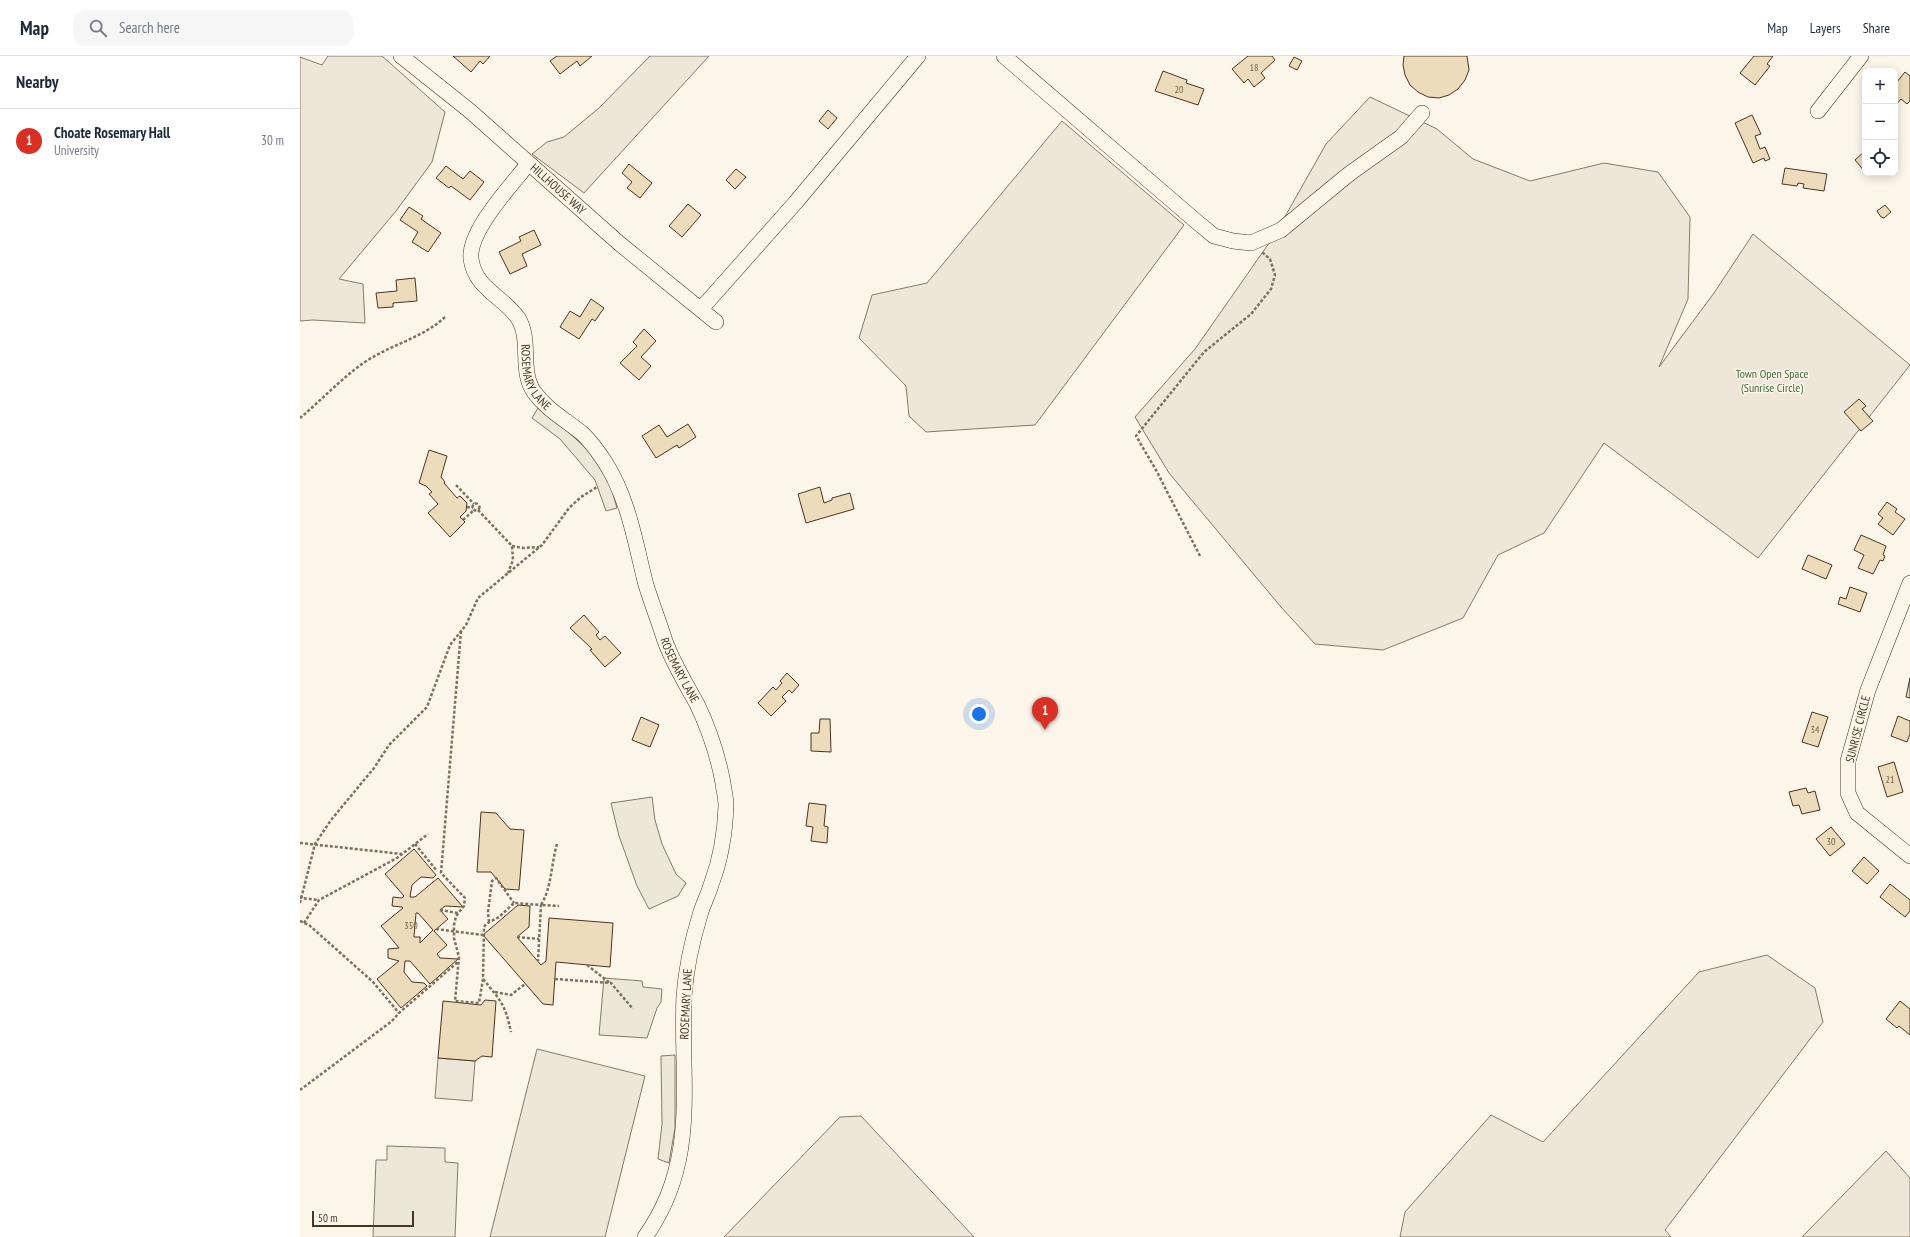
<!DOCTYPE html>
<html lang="en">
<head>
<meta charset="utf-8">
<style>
  :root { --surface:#fff; --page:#f6f6f7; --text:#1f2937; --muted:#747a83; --line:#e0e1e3; --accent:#d93025 }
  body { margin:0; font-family:"PT Sans Narrow",sans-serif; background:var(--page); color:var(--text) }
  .controls { position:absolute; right:12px; top:12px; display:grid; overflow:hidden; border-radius:8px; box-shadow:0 2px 10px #0003 }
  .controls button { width:36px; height:36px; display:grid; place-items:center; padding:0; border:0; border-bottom:1px solid var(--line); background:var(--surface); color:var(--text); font:20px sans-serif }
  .scale { position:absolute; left:12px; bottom:10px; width:102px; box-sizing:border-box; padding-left:4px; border:2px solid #4a3520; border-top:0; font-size:11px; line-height:14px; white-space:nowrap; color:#4a3520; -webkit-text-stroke:3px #fbf6e9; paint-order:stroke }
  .you { position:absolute; left:679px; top:658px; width:14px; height:14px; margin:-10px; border:3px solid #fff; border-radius:50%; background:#1a73e8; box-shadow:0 0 0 6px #1a73e833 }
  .badge { display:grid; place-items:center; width:26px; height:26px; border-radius:50%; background:var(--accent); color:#fff; font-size:13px; font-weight:700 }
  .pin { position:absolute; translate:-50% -33px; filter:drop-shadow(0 1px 2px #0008) }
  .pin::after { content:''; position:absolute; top:21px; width:14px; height:12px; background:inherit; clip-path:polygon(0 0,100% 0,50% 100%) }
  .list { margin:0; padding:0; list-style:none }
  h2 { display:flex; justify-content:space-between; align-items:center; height:52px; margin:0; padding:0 16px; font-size:17px }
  h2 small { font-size:13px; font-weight:400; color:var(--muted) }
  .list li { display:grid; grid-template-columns:26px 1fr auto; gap:12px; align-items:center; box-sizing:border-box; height:64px; padding:0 16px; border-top:1px solid var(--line) }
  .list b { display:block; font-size:15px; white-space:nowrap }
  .list p { margin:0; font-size:13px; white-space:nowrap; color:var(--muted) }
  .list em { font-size:13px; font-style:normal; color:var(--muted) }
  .icon { flex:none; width:22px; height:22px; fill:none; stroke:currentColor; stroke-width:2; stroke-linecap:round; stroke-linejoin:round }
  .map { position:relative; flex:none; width:1610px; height:1181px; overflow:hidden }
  header { display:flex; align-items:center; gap:24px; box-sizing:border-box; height:56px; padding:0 20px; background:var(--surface); border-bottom:1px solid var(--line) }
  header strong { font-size:19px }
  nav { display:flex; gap:22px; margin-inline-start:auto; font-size:14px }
  .search { width:280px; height:36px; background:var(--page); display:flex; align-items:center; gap:10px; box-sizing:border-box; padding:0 14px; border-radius:12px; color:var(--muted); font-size:15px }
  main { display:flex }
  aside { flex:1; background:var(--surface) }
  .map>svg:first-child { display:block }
  .green { fill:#ede6d9; stroke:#887966 }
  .parking { fill:#ede7d9; stroke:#887966 }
  .building { fill:#ecdcbc; stroke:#4a3520; fill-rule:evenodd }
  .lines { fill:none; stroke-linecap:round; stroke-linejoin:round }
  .minor-casing { stroke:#4a3520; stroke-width:16 }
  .path { stroke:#7f6f5c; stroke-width:2.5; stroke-dasharray:3 2; stroke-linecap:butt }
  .minor { stroke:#fbf6e9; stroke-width:15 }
  .labels { text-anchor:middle; stroke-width:3; stroke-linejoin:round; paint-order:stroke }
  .number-label { font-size:10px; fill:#725f47 }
  .street-label { font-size:12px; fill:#4a3520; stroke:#fbf6e9 }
  .park-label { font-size:12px; fill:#436837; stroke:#fbf6e9 }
</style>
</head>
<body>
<header>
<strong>Map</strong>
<div class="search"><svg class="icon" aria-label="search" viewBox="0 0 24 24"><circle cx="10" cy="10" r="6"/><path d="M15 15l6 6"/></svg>Search here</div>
<nav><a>Map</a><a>Layers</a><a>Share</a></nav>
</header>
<main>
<aside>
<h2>Nearby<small></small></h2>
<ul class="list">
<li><span class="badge">1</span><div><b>Choate Rosemary Hall</b><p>University</p></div><em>30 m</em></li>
</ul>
</aside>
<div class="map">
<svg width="1610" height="1181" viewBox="0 0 1610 1181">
  <rect width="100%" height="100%" fill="#fbf6e9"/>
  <!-- green -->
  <g class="green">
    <path d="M28 0H82L145 56 132 106 96 155 39 223 63 228 65 267 13 264 0 265V1L22 9Z"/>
    <path d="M350 0H409L284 137 232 98 247 86 264 81 299 52Z"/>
    <path d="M1070 41 1137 73 1173 103 1230 125 1304 107 1358 116 1390 161 1388 243 1359 311 1414 237 1453 178 1610 309 1458 502 1304 387 1244 477 1198 499 1163 562 1083 594 1015 588 981 551 869 417 835 361 895 293 974 180 1026 88Z"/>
    <path d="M762 65 884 169 735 369 626 376 609 360 606 330 559 282 572 239 627 227Z"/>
    <path d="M1467 899 1515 932 1523 966 1365 1174 1371 1181H1100L1105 1156 1191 1059 1243 1086 1399 916Z"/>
    <path d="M237 993 345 1020 305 1181H190Z"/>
    <path d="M138 1002 175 1005 172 1045 135 1042Z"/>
    <path d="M561 1060 674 1181H424L540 1061Z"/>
    <path d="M1586 1095 1610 1122V1181H1502Z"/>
  </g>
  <!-- parking -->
  <g class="parking">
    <path d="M238 352 254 363 289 395 310 428 317 452 306 455 295 424 260 383 232 362Z"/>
    <path d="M352 741 355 764 362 788 376 818 386 827 378 840 349 853 337 830 319 780 311 747Z"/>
    <path d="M304 922 342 925 343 931 362 933 361 946 357 952 347 982 299 979Z"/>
    <path d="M375 999V1072L369 1107 358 1103 362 1068 361 1000Z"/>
    <path d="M87 1090 145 1092V1106L158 1107 155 1181H73L76 1104H87Z"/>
  </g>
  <!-- building -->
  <g class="building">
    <path d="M153 0H190L183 8 180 5 171 16Z"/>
    <path d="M257 0H292L280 10 277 5 260 18 250 5Z"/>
    <path d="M948 0H972L975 4 961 17 965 22 954 31 948 23 944 27 932 13Z"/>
    <path d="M1104 0H1167L1169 14 1165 24 1158 33 1149 39 1139 42 1128 41 1118 36 1110 29 1105 19 1103 9Z"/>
    <path d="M1454 0H1473L1467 8 1470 10 1455 29 1440 17Z"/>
    <path d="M994 1 1002 5 997 14 989 10Z"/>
    <path d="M863 15 887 24 886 27 904 33 898 49 855 35Z"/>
    <path d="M1605 16 1610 20V45L1607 48 1601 43 1595 50V26L1596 27Z"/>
    <path d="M528 54 537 62 528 73 519 65Z"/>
    <path d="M1452 59 1461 78 1455 80 1460 93 1465 91 1470 103 1465 105 1464 102 1453 107 1435 67Z"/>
    <path d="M1565 95V116L1555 104Z"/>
    <path d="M329 108 352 127 340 142 327 132 332 126 322 117Z"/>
    <path d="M146 110 163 123 170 115 184 126 170 144 151 130 149 132 136 122Z"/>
    <path d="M1485 112 1527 118 1524 135 1503 132 1504 128 1498 127 1497 130 1482 128Z"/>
    <path d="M436 113 446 121 435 133 426 124Z"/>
    <path d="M388 148 401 159 382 181 369 170Z"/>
    <path d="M1585 149 1591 156 1584 162 1581 161 1577 155Z"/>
    <path d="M109 151 123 160 121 163 141 177 128 196 112 186 118 176 100 164Z"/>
    <path d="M234 174 241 189 222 198 227 210 210 218 199 196 221 185 219 181Z"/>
    <path d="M115 222 117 245 93 247V251L78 252 76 237 97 235 96 224Z"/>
    <path d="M291 243 304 252 295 265 292 263 279 283 260 271 270 255 280 261Z"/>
    <path d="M344 273 356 285 341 301 351 310 339 324 320 307 337 290 333 286Z"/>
    <path d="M1559 343 1566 350 1562 353 1573 365 1561 375 1544 356Z"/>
    <path d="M388 368 396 381 379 392 377 389 356 402 342 380 359 369 367 381Z"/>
    <path d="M129 394 147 400 141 421 145 426 144 427 157 442 160 440 167 447 166 455 160 461 165 466 150 481 128 457 138 448 129 438 132 436 126 430 119 427Z"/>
    <path d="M520 431 524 447 532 444V442L550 437 554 453 506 467 498 438Z"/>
    <path d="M1587 446 1597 453 1595 456 1605 463 1593 479 1578 468 1583 462 1578 458Z"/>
    <path d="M1561 479 1586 490 1583 499 1585 500 1583 505 1580 504 1573 518 1558 512 1564 499 1554 494Z"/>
    <path d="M1508 499 1532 509 1526 523 1502 513Z"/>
    <path d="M1550 531 1567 537 1560 556 1538 548 1540 541 1546 543Z"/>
    <path d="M284 559 299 576 296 579 300 584 305 580 321 597 305 611 290 594 292 593 270 572Z"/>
    <path d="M487 617 499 629 492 637 489 634 482 641 486 645 471 660 458 647 473 631 476 634 482 627 480 625Z"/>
    <path d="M1610 622V642L1606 641Z"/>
    <path d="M1512 656 1528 661 1518 691 1502 686Z"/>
    <path d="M1598 660 1610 665V678L1607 686 1591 680Z"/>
    <path d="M341 661 359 669 350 691 332 684Z"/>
    <path d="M520 663H530L531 696 511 695V677H519Z"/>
    <path d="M1594 706 1603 736 1587 741 1578 711Z"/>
    <path d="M1506 732 1508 737 1515 735 1520 754 1502 758 1499 749 1493 750 1489 736Z"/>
    <path d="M509 747 526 749 524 770 528 771 527 787 511 785 513 771 506 770Z"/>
    <path d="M181 756 196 757 210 773 224 774 219 834 205 833 191 816H177Z"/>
    <path d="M1531 771 1545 788 1530 800 1516 783Z"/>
    <path d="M114 793 136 819 133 822 121 821 112 829 110 841H115L138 822 163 851 145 850 140 854 148 863 134 875 147 889 137 898 140 902 158 903 130 928 110 905H105L104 916 112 926 124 927 127 930 101 952 77 923 99 905 88 902V893L99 892 81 870 103 852 102 851 92 850 93 841 102 842 104 840 85 818ZM116 857H118L133 874 120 887V881H114Z"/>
    <path d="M1564 801 1579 815 1567 828 1552 815Z"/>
    <path d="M1590 828 1610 844V855L1605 861 1580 841Z"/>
    <path d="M218 849 230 850 229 871 217 881 241 909 246 905 249 862 313 867 310 911 256 906 253 949 243 948 183 879Z"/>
    <path d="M185 944 196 945 192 1001 182 1000 175 1005 138 1002 143 945 181 949Z"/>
    <path d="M1600 945 1610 953V979L1599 970 1597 972 1586 963Z"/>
  </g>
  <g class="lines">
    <!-- minor casing -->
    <g class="minor-casing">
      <g id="minor">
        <path id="s1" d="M101 0 170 55 320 188 416 266"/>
        <path d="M704 0 897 166 914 180 933 185 951 187 981 174 1049 118 1101 81 1122 57"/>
        <path d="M1518 55 1561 0"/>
        <path id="s2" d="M228 108C211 130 168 175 171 203 175 233 204 241 218 262 232 284 219 314 234 336 247 354 266 364 283 378 291 386 299 397 305 406 329 444 335 486 346 529 352 548 359 566 365 585 373 607 386 628 397 648 409 673 418 700 423 727 424 735 426 742 426 750 425 776 421 802 412 826 409 837 403 848 400 859 392 885 386 913 384 940 380 1026 400 1104 345 1181"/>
        <path d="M401 253 496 146 618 0"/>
        <path d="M1610 527 1568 634 1548 705V737L1557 757 1610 800"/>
      </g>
    </g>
    <!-- path -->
    <g class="path">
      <path d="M0 362C23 343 47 316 73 301 97 287 125 280 145 261"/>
      <path d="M156 429 174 448"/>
      <circle cx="176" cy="451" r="3.5"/>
      <path d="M167 451 173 452"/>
      <path d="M178 454 212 490 213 504 208 517"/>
      <path d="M163 464 174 454"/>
      <path d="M212 490 223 492 239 491"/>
      <path d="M900 500 856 414 836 380 904 296 951 258 971 233 975 219 970 203 962 196"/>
      <path d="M161 575 141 817 165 842 164 850 156 860 154 869V882L159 901 155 945 179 947 183 923 184 871 186 868 199 861 214 847 241 849 238 905"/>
      <path d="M0 787 102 798"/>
      <path d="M115 788 137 815"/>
      <path d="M257 788C251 808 252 831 241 849L259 850"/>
      <path d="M0 840 1 842 19 844"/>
      <path d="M0 847 15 788 31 764 74 712 89 689 127 651 150 589 166 569 178 542 242 489 269 452 281 441 297 431"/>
      <path d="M140 854 158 857"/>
      <path d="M0 865 9 869 73 926 99 957"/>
      <path d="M189 866 188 856 192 825 196 822 214 847"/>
      <path d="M4 867 19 844 97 802 128 778"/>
      <path d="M136 873 183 879"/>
      <path d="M217 881 239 883"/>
      <path d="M287 909 310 927"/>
      <path d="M183 923C201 945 205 948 211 976"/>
      <path d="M255 923 311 927 333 953"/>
      <path d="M195 936 211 939 225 928"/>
      <path d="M0 1034 92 965 99 957 159 905"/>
    </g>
    <!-- minor -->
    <use href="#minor" class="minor"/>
  </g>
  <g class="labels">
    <!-- number labels -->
    <g class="number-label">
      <text x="954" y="15">18</text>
      <text x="879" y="37">20</text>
      <text x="1515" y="677">34</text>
      <text x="1590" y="727">21</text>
      <text x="1531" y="789">30</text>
      <text x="111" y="873">350</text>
    </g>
    <!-- street labels -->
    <g class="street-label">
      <text dy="4" stroke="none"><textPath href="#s1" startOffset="206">HILLHOUSE WAY</textPath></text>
      <text dy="4" stroke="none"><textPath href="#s2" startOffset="253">ROSEMARY LANE</textPath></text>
      <text dy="4" stroke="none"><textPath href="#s2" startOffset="589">ROSEMARY LANE</textPath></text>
      <text transform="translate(1558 673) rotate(-76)" y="4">SUNRISE CIRCLE</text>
      <text transform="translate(386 948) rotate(-87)" y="4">ROSEMARY LANE</text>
    </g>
    <!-- park labels -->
    <g class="park-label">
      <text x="1472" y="322">Town Open Space<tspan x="1472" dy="14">(Sunrise Circle)</tspan></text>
    </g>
  </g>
</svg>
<div class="controls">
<button>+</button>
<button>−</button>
<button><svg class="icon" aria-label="locate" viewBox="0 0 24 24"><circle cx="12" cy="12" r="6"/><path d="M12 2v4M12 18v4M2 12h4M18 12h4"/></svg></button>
</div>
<div class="scale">50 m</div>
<div class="you"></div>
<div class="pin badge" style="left:745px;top:674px">1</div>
</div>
</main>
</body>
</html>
